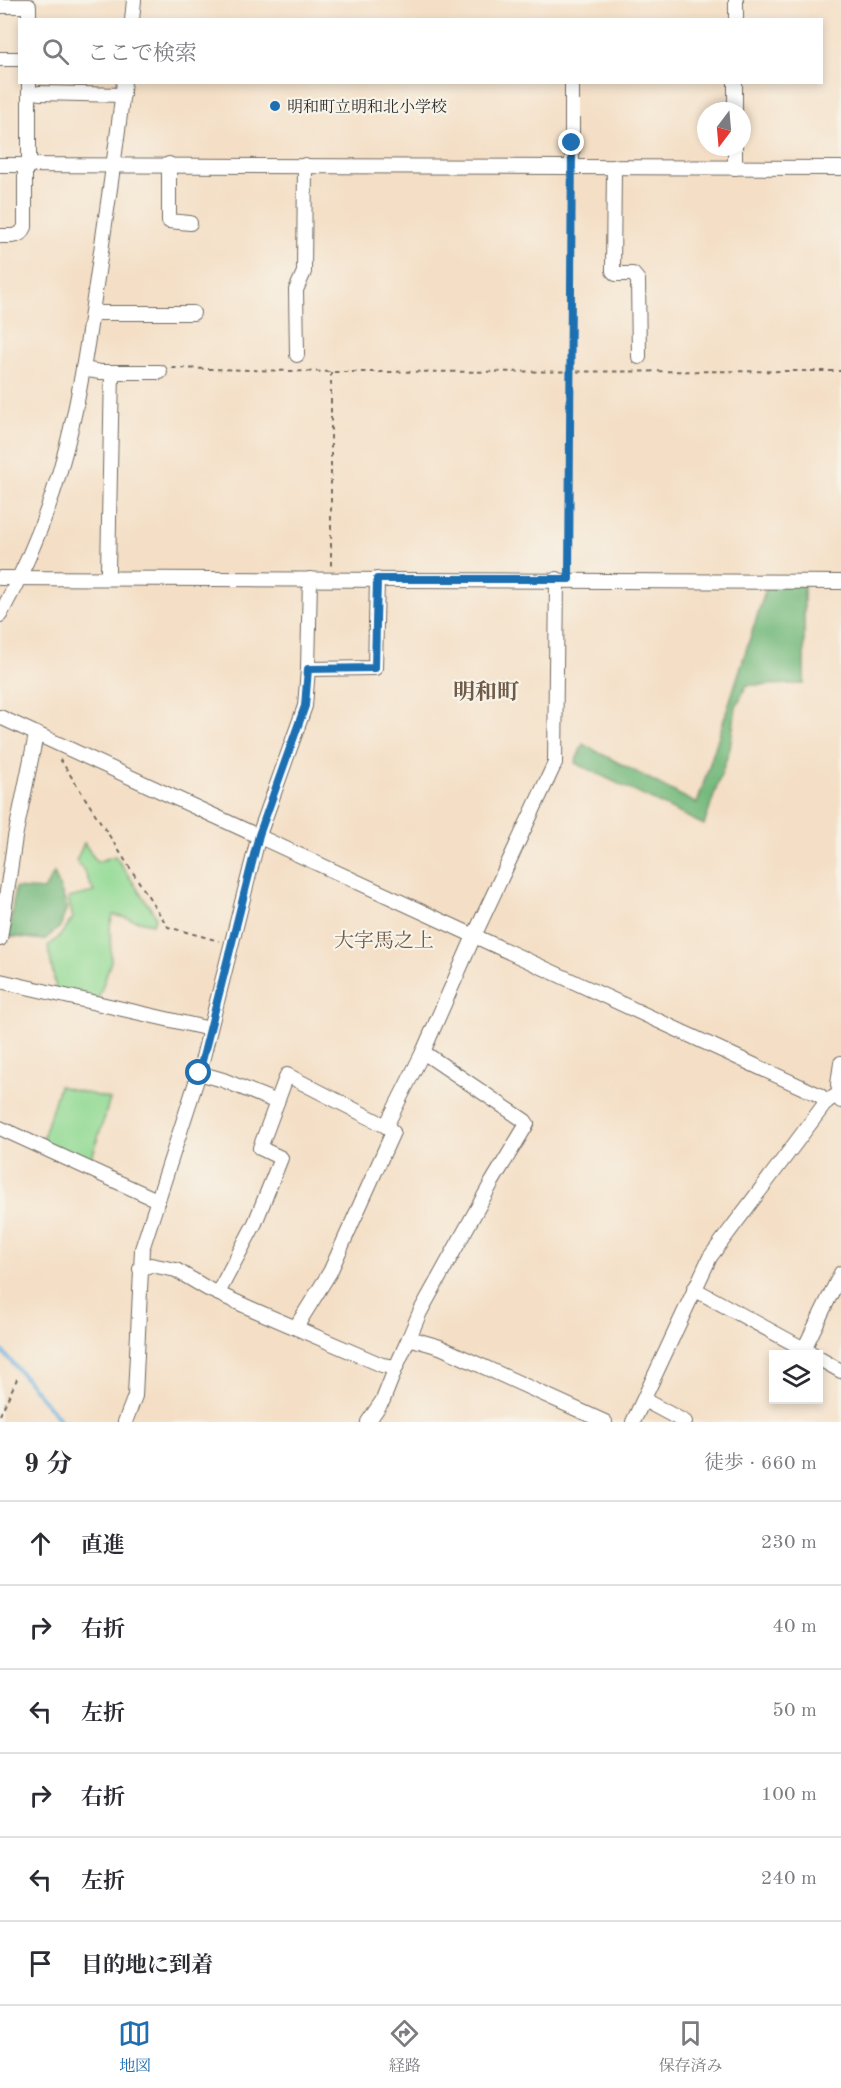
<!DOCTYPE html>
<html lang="ja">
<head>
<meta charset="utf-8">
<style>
  :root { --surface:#fff; --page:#f2f2f3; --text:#2b2b33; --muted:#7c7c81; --line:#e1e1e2; --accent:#1f6fb2 }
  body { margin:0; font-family:"Old Standard TT","Noto Serif JP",serif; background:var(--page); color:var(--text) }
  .controls { position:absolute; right:18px; bottom:18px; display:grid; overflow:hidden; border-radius:0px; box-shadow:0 3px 9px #0003 }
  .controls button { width:54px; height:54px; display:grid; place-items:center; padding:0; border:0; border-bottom:2px solid var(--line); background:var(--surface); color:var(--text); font:30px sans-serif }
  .compass { position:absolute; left:697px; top:102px; width:54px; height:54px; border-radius:50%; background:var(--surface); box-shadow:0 3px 9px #0003; rotate:196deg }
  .stop { position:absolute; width:18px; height:18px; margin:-14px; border:4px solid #1f6fb2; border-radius:50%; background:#fff }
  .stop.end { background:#1f6fb2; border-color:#fff; box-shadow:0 2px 6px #0008 }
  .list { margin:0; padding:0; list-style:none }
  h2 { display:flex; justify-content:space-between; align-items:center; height:78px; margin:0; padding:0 24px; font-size:26px }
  h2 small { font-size:20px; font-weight:400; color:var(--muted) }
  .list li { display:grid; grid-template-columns:39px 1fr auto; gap:18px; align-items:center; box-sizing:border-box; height:84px; padding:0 24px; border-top:2px solid var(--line) }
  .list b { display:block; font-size:22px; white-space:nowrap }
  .list em { font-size:20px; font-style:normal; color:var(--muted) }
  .icon { flex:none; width:33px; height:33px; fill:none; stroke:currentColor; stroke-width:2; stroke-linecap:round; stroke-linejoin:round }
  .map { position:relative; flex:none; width:841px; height:1422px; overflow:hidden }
  .search { position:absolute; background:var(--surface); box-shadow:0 3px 9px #0003; left:18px; right:18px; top:18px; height:66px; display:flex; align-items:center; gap:15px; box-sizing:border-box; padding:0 21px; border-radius:0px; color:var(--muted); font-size:22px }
  .sheet { height:582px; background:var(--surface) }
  nav { display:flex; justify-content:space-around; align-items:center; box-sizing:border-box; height:84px; border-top:2px solid var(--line); background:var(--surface); font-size:16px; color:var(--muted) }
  nav a { display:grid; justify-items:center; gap:3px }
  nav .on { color:var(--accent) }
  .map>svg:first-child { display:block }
  .green { fill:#93da94; stroke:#5f8260; stroke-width:1.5 }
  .forest { fill:#76ba7e; stroke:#507254; stroke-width:1.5 }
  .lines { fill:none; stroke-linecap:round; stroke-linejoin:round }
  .stream { stroke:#68b1e0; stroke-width:4 }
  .minor-casing { stroke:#716a61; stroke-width:16 }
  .path { stroke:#716a61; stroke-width:2; stroke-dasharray:4.5 4.5; stroke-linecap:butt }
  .minor { stroke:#fff; stroke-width:14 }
  .route { stroke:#1f6fb2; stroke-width:8 }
  .poi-dot { fill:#1f6fb2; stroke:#f7f3e8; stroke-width:2 }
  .labels { text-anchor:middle; stroke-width:4.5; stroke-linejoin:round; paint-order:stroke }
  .poi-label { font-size:16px; fill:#2b2b2b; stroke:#f7f3e8; text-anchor:start }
  .quarter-label { font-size:20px; fill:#705b48; stroke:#f7f3e8 }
  .district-label { font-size:22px; font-weight:bold; fill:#705b48; stroke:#f7f3e8 }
</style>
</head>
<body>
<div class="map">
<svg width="841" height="1422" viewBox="0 0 841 1422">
  <rect width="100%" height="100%" fill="#f7f3e8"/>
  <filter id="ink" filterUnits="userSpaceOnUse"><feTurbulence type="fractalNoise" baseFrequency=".0167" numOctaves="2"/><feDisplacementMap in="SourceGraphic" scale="12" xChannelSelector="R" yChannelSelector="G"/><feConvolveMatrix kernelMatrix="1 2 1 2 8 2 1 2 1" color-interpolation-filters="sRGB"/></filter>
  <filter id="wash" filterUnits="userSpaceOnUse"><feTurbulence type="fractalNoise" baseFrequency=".008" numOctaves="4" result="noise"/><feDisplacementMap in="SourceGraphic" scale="24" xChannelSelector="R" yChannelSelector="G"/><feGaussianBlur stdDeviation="1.35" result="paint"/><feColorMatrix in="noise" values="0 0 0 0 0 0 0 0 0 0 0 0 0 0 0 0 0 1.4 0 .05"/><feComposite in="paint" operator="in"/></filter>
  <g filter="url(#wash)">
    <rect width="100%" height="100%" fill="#f4dfc6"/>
    <!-- green -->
    <g class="green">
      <path d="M84 843 97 862 115 856 156 916 153 924 113 915 110 926 111 961 98 1000 56 990 48 946 59 937 73 918 68 898 94 892 84 871 76 861Z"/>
      <path d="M59 1086 110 1099 90 1164 42 1142Z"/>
    </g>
    <!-- forest -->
    <g class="forest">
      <path d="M767 585H804V684L747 685 736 707 730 748 704 825 575 763 583 744 697 804Z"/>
      <path d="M54 873 67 907 60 927 44 940 9 936 15 888 44 890Z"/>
    </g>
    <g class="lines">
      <!-- stream -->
      <path class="stream" d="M0 1348 62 1422"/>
    </g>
  </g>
  <g filter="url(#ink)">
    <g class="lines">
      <!-- minor casing -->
      <g class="minor-casing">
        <g id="minor">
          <path d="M0 6H29V20"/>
          <path d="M132 20 134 0"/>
          <path d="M736 20V0"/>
          <path d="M0 59H20"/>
          <path d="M39 93 123 95"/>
          <path d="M735 111V82"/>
          <path d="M169 164V221L190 223"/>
          <path d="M0 165 841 168"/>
          <path d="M29 165V82"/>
          <path d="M572 167V82"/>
          <path d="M614 167 613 271 616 274H633L638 280 639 357"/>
          <path d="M735 168V147"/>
          <path d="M0 236C11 236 20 238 25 227V165"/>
          <path d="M92 313H193"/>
          <path d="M297 355 296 290 304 272 305 165"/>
          <path d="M83 369 100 372H160"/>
          <path d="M108 571 112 372"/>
          <path d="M0 578 841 582"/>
          <path d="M0 615C33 555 57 491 72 424 83 378 89 332 96 285 106 218 116 150 124 82"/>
          <path d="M308 669 375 668 377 579"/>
          <path d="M0 717 819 1095 827 1101"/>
          <path d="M0 939 15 837 36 735"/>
          <path d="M0 981 210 1029"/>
          <path d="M841 1063 838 1084 841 1101"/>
          <path d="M199 1073 223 1080 277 1102"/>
          <path d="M386 1126 423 1052 474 936 555 763 557 579"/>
          <path d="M0 1128 157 1200"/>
          <path d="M140 1269 151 1265 176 1270 208 1289 252 1309 382 1365 396 1367 409 1338 440 1347 605 1422"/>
          <path d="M694 1289 813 1354"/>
          <path d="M218 1293 255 1223 281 1158 260 1148 287 1075 386 1126 393 1132 330 1272 296 1327"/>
          <path d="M409 1338 420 1312 492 1182 527 1124 525 1121 423 1052"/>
          <path d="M804 1349 841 1273"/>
          <path d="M818 1358 841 1371"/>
          <path d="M644 1400 685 1422"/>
          <path d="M125 1422 135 1396 142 1249 199 1073 259 835 305 706 308 669 310 579"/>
          <path d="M368 1422 383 1400 396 1367"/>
          <path d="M633 1422 710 1257 827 1101 839 1094"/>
        </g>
      </g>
      <!-- path -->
      <g class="path">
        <path d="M172 368 331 372 841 371"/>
        <path d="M331 372V567"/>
        <path d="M569 567 572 180"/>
        <path d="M60 759 168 927 219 941"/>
        <path d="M0 1415 17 1379"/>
      </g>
      <!-- minor -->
      <use href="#minor" class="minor"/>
    </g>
  </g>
  <g class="lines" filter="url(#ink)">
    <!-- route -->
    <path class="route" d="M199 1073 259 835 305 706 308 669 375 668 377 579H569L572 143"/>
  </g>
  <!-- markers -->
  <circle class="poi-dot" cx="275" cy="106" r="6"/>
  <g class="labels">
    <!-- poi labels -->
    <g class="poi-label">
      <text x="287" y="112">明和町立明和北小学校</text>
    </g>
    <!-- quarter labels -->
    <g class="quarter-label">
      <text x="384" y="947">大字馬之上</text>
    </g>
    <!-- district labels -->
    <g class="district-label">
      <text x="486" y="699">明和町</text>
    </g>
  </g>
</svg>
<div class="controls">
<button><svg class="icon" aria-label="layers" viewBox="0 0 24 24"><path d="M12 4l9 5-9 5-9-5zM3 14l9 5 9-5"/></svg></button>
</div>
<svg class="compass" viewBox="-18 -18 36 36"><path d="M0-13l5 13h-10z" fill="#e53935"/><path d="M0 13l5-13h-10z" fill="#7c7c81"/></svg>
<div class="stop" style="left:199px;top:1073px"></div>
<div class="stop end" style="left:572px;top:143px"></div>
<div class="search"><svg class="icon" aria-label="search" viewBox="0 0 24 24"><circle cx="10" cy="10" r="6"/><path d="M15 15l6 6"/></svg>ここで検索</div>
</div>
<section class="sheet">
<h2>9 分<small>徒歩 · 660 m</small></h2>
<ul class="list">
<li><svg class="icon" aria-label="ahead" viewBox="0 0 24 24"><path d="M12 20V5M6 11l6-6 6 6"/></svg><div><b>直進</b></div><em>230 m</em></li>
<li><svg class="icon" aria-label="right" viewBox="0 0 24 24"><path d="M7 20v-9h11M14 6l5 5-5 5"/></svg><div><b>右折</b></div><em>40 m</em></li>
<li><svg class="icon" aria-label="left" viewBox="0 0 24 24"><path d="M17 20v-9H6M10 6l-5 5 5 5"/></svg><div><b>左折</b></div><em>50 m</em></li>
<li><svg class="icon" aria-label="right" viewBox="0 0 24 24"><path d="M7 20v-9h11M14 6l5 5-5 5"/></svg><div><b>右折</b></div><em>100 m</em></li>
<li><svg class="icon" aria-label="left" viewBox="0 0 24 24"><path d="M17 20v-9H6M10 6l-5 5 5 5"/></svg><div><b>左折</b></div><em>240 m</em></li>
<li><svg class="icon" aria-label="arrive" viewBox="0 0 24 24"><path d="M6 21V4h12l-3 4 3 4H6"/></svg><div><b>目的地に到着</b></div></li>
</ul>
</section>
<nav>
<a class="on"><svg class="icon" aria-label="map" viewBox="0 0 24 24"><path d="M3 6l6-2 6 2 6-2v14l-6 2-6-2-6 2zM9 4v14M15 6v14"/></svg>地図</a>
<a><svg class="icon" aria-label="directions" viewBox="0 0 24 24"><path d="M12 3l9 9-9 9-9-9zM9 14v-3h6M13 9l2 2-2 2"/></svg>経路</a>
<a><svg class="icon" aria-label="saved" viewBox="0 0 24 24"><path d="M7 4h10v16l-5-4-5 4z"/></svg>保存済み</a>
</nav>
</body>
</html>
